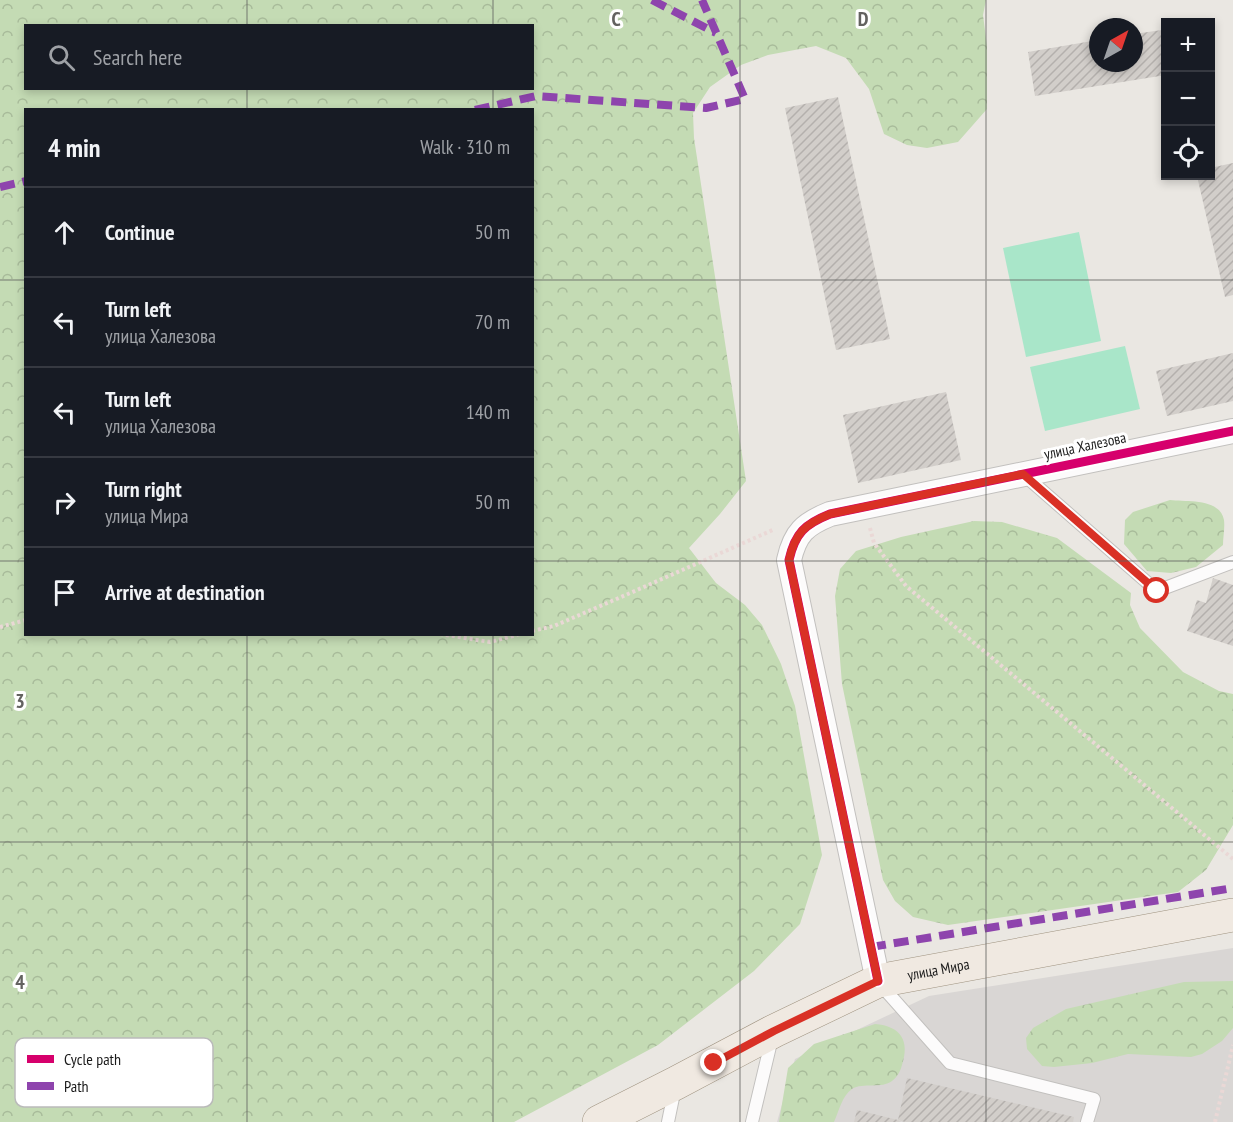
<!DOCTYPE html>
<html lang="en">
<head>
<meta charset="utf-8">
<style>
  :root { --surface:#171b24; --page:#20242c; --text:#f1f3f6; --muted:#9ea1a6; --line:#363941 }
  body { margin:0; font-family:"PT Sans Narrow",sans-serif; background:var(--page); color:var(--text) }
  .controls { position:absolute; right:18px; top:18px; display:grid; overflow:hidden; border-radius:0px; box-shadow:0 3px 9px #0003 }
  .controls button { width:54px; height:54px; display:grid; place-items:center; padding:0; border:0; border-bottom:2px solid var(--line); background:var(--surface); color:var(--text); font:30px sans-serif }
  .compass { position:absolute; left:1089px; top:18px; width:54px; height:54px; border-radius:50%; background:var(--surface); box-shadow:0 3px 9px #0003; rotate:40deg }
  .stop { position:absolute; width:18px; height:18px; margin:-14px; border:4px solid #d93025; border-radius:50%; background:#fff }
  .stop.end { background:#d93025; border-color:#fff; box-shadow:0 2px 6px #0008 }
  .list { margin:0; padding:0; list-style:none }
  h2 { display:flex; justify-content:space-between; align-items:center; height:78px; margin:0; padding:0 24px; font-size:26px }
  h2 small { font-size:20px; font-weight:400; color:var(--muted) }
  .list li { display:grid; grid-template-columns:39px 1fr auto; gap:18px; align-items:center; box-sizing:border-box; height:90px; padding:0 24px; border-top:2px solid var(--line) }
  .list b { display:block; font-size:22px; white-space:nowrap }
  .list p { margin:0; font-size:20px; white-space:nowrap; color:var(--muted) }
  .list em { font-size:20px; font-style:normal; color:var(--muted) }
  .icon { flex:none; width:33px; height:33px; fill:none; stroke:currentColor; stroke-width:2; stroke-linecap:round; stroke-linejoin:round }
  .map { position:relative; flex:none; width:1233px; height:1122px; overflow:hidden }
  .search { position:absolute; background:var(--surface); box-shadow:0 3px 9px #0003; left:24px; top:24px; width:510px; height:66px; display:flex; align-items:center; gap:15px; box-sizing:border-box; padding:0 21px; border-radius:0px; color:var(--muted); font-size:22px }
  .panel { position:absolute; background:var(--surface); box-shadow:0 3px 9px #0003; left:24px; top:108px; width:510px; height:528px; border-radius:0px }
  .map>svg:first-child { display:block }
  .residential { fill:#d9d6d4 }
  .forest { fill:url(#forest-crowns); fill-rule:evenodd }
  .pitch { fill:#a9e6c9 }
  .building { fill:url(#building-hatch) }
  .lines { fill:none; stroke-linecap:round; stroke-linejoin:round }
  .service-casing { stroke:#c2c0be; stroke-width:14 }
  .minor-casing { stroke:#c2c0be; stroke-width:26 }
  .primary-casing { stroke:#9f9380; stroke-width:34 }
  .path { stroke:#ead8d6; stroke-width:4; stroke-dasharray:3 3; stroke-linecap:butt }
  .service { stroke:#fcfbfb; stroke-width:12 }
  .minor { stroke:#fcfbfb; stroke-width:24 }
  .primary { stroke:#f0e9e1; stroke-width:33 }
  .quiet { stroke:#8e44ad; stroke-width:8; stroke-dasharray:15 8; stroke-linecap:butt }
  .cycleway-casing { stroke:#fff; stroke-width:13 }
  .cycleway { stroke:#d6006c; stroke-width:9 }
  .route { stroke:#d93025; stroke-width:8 }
  .grid { fill:none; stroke:#636260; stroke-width:1.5; stroke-opacity:0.55 }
  .labels { text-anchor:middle; stroke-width:6; stroke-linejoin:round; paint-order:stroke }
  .street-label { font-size:15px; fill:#1a1a1a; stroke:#fff }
  .key { fill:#fff; stroke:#bababa; stroke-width:1.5 }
  .key-label { font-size:16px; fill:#1a1a1a }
  .grid-label { font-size:20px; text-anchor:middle; font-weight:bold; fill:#636260; stroke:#fff; stroke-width:6; stroke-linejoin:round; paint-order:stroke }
</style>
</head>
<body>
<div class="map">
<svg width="1233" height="1122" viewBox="0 0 1233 1122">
  <defs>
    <pattern id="forest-crowns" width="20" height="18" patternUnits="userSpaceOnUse" patternTransform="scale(1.5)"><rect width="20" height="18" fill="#c4dbb4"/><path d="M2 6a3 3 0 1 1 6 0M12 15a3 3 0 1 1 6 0" fill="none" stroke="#a8bb9a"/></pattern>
    <pattern id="building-hatch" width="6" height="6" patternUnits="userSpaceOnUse" patternTransform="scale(1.5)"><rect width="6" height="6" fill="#d2ceca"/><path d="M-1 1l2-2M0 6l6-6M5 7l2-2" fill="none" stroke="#b4b0ad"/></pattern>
  </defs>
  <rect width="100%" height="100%" fill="#eae7e2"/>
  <!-- residential -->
  <path class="residential" d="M1233 948V1122H777L795 1059 929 996Z"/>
  <!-- forest -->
  <g class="forest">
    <path d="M0 0H986L983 15 987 46V109L958 142 927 148 907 145 884 134 869 89 846 58 816 46 768 55 741 65 710 87 693 113 694 138 746 481 720 514 689 548 716 583 745 605 762 625 781 664 795 706 822 855 800 924 754 971 658 1045 514 1122H0ZM26 26H532V88H26ZM26 110H532V634H26Z"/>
    <path d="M1170 500C1187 502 1220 498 1224 520 1225 528 1223 537 1223 545L1196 567 1171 573 1147 571 1124 544 1125 520 1133 512Z"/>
    <path d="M974 521 1002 522 1057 538 1131 593 1130 605 1140 628 1183 672 1219 691 1233 694V825L1206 870 1178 892 948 925 913 917 895 901 883 880 842 684 835 596 840 569 856 551 901 537Z"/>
    <path d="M1233 981V1028L1222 1041 1202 1054 1191 1057 1128 1054 1092 1063 1054 1067 1042 1066 1027 1049 1026 1038 1033 1028 1066 1009 1184 982Z"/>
    <path d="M875 1024C901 1026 910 1041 902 1065 900 1072 898 1076 892 1081 882 1089 863 1082 852 1089 842 1096 839 1111 834 1122H779L788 1068 814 1044Z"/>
  </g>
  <!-- pitch -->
  <g class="pitch">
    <path d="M1079 232 1101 341 1026 357 1003 248Z"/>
    <path d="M1125 346 1140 409 1045 431 1030 367Z"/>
  </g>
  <!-- building -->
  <g class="building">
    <path d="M1162 30 1166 53V75L1035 96 1028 52 1098 40V63H1134V34Z"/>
    <path d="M838 97 890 339 836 350 785 108Z"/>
    <path d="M1233 163V295L1225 297 1197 176H1210V168Z"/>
    <path d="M1233 353V401L1167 416 1156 371Z"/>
    <path d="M946 392 961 460 858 483 843 415Z"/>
    <path d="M1213 578 1233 585V646L1187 631 1197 600 1206 603Z"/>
    <path d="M907 1078 1074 1117 1073 1122H905L898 1120 901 1122H854L857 1110 898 1120Z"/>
  </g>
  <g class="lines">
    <!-- service casing -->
    <g class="service-casing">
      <g id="service">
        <path d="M1023 474 1157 591 1233 562"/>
        <path d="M880 984 950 1063 1094 1099 1087 1122"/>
        <path d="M668 1122 675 1088"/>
        <path d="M752 1122 772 1038"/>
      </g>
    </g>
    <!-- minor casing -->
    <g class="minor-casing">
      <path id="minor" d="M878 981 789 560C795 533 805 524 830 514L1233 431"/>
    </g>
    <!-- primary casing -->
    <g class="primary-casing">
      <g id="primary">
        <path id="s1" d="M599 1122 676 1083 774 1031 878 981 1233 915"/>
      </g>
    </g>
    <!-- path -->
    <g class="path">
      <path d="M870 528 874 543 906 586 1233 859"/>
      <path d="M0 627 26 620"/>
      <path d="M532 631 554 626 628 594 775 529"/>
      <path d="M440 634 490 642 520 634"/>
      <path d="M1215 1122 1233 1045"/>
    </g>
    <!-- service -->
    <use href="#service" class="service"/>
    <!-- minor -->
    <use href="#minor" class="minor"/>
    <!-- primary -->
    <use href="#primary" class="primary"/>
    <!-- quiet -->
    <g class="quiet">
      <path d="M652 0 716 33"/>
      <path d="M475 110 536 96 706 108 745 99 702 0"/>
      <path d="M0 187 26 181"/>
      <path d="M871 947 1233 888"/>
    </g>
    <!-- cycleway casing -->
    <g class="cycleway-casing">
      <path id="cycleway" d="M878 981 789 560C795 533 805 524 830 514L1233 431"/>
    </g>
    <!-- cycleway -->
    <use href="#cycleway" class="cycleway"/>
  </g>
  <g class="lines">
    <!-- route -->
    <path class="route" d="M714 1063 774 1031 878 981 789 560C795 533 805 524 830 514L1023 474 1157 591"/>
  </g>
  <!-- grid -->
  <path class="grid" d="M247 0V26M493 0V26M740 0V1122M986 0V1122M247 88V110M493 88V110M0 280H26M532 280H1233M0 561H26M532 561H1233M247 634V1122M493 634V1122M0 842H1233"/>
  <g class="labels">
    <!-- street labels -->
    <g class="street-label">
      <text transform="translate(1085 446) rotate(-12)" y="5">улица Халезова</text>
      <text dy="5" stroke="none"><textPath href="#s1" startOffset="374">улица Мира</textPath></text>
    </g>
  </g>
  <!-- legend -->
  <rect x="15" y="1038" width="198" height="69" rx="9" class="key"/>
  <rect x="27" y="1055" width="27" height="8" fill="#d6006c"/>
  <rect x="27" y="1082" width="27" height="8" fill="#8e44ad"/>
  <g class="key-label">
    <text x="64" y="1065">Cycle path</text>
    <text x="64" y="1092">Path</text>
  </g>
  <g class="grid-label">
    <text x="616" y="26">C</text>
    <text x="863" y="26">D</text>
    <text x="20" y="708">3</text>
    <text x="20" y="989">4</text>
  </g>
</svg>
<div class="controls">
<button>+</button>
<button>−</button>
<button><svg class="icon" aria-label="locate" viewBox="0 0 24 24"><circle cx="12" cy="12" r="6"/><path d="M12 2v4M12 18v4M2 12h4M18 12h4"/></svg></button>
</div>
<svg class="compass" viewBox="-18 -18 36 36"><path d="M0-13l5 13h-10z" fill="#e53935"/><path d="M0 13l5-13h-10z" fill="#9ea1a6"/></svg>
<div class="stop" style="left:1157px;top:591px"></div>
<div class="stop end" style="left:714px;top:1063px"></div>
<div class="search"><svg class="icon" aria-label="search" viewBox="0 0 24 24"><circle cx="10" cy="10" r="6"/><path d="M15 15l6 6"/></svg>Search here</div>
<section class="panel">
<h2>4 min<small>Walk · 310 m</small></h2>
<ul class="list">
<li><svg class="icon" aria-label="ahead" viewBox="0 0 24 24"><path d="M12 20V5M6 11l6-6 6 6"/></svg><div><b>Continue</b></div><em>50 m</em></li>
<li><svg class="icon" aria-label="left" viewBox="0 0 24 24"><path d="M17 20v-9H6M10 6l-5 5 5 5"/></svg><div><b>Turn left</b><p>улица Халезова</p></div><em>70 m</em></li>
<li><svg class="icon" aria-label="left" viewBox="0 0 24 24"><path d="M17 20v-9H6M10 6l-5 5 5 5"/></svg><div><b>Turn left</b><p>улица Халезова</p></div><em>140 m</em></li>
<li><svg class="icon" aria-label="right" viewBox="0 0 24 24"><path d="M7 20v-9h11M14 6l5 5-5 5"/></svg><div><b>Turn right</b><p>улица Мира</p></div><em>50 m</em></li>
<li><svg class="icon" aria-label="arrive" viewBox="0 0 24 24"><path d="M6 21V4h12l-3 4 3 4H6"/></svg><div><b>Arrive at destination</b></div></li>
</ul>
</section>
</div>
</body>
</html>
